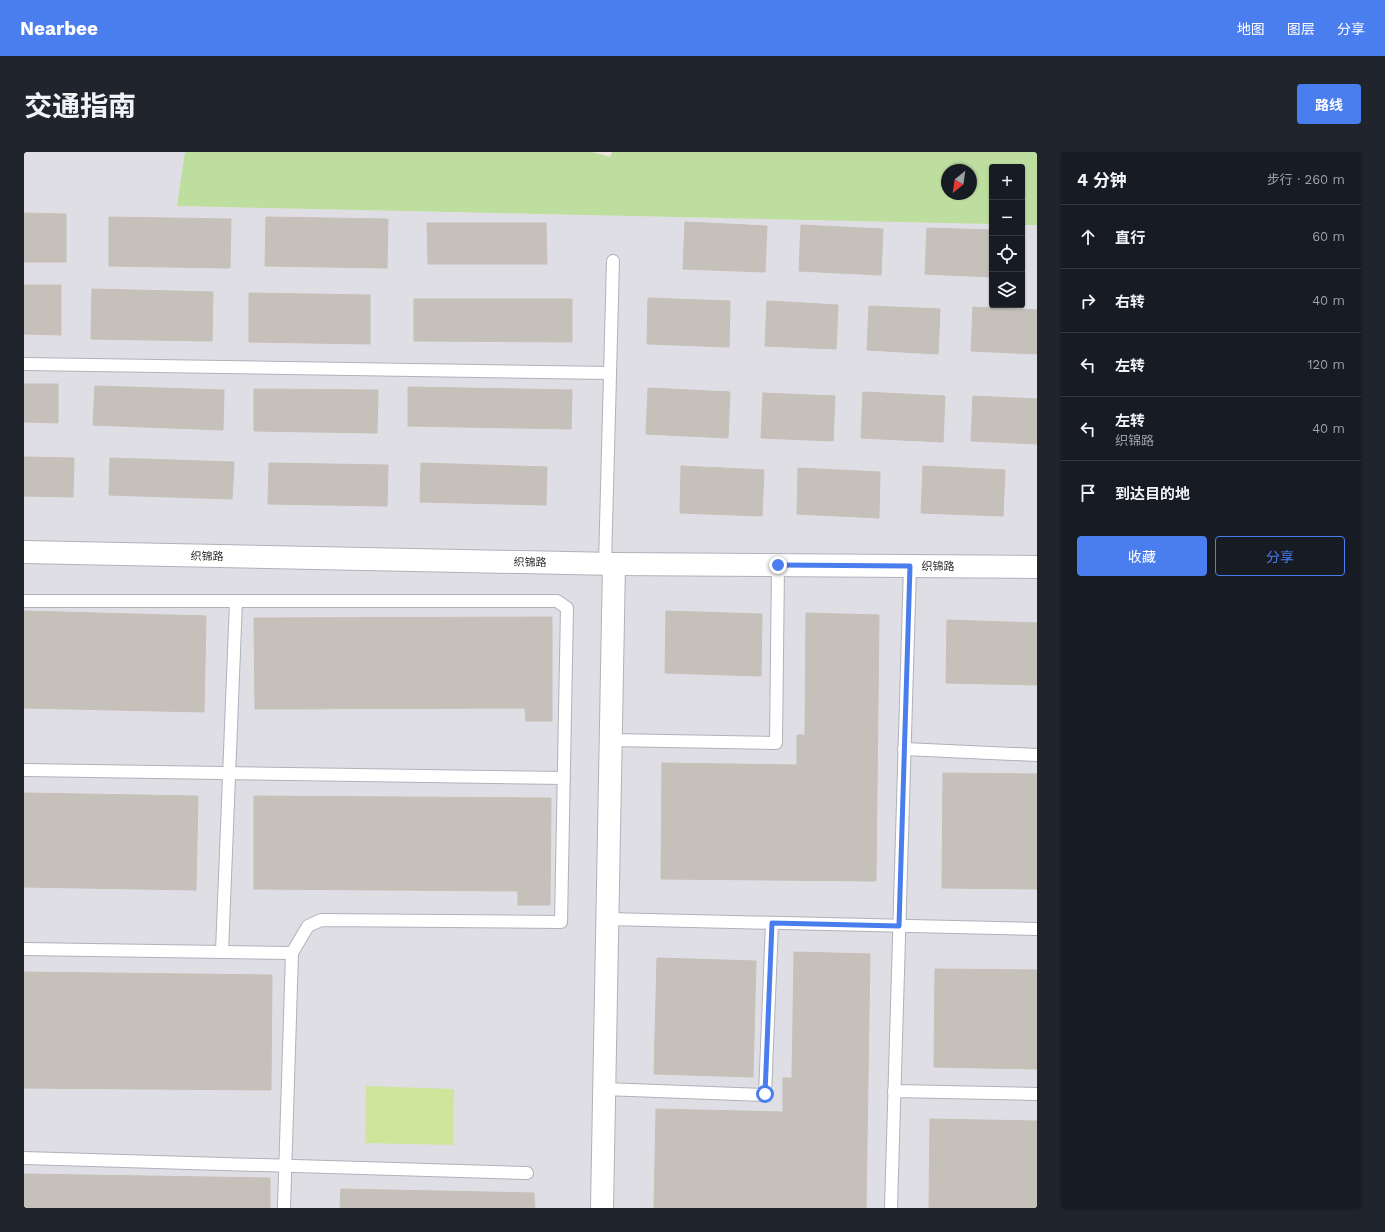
<!DOCTYPE html>
<html lang="zh">
<head>
<meta charset="utf-8">
<style>
  :root { --surface:#171b24; --page:#20242c; --text:#f1f3f6; --muted:#9ea1a6; --line:#363941; --accent:#4a7ded }
  body { margin:0; font-family:"Work Sans","Noto Sans SC",sans-serif; background:var(--page); color:var(--text) }
  .controls { position:absolute; right:12px; top:12px; display:grid; overflow:hidden; border-radius:4px; box-shadow:0 1px 3px #0004 }
  .controls button { width:36px; height:36px; display:grid; place-items:center; padding:0; border:0; border-bottom:1px solid var(--line); background:var(--surface); color:var(--text); font:20px sans-serif }
  .compass { position:absolute; left:917px; top:12px; width:36px; height:36px; border-radius:50%; background:var(--surface); box-shadow:0 1px 3px #0004; rotate:209deg }
  .stop { position:absolute; width:12px; height:12px; margin:-9px; border:3px solid #4a7ded; border-radius:50%; background:#fff }
  .stop.end { background:#4a7ded; border-color:#fff; box-shadow:0 1px 4px #0008 }
  .list { margin:0; padding:0; list-style:none }
  h2 { display:flex; justify-content:space-between; align-items:center; height:52px; margin:0; padding:0 16px; font-size:17px }
  h2 small { font-size:13px; font-weight:400; color:var(--muted) }
  .list li { display:grid; grid-template-columns:26px 1fr auto; gap:12px; align-items:center; box-sizing:border-box; height:64px; padding:0 16px; border-top:1px solid var(--line) }
  .list b { display:block; font-size:15px; white-space:nowrap }
  .list p { margin:0; font-size:13px; white-space:nowrap; color:var(--muted) }
  .list em { font-size:13px; font-style:normal; color:var(--muted) }
  .actions { display:flex; gap:8px; padding:12px 16px }
  .actions a { flex:1; padding:9px 0; border:1px solid var(--accent); border-radius:4px; text-align:center; font-size:14px; color:var(--accent) }
  .actions .main { background:var(--accent); color:#fff }
  .icon { flex:none; width:22px; height:22px; fill:none; stroke:currentColor; stroke-width:2; stroke-linecap:round; stroke-linejoin:round }
  .map { position:relative; flex:none; width:1013px; height:1056px; overflow:hidden; border-radius:4px }
  header { display:flex; align-items:center; gap:24px; box-sizing:border-box; height:56px; padding:0 20px; background:var(--accent); color:#fff }
  header strong { font-size:19px }
  nav { display:flex; gap:22px; margin-inline-start:auto; font-size:14px }
  .intro { display:flex; align-items:center; justify-content:space-between; box-sizing:border-box; height:96px; padding:0 24px }
  h1 { margin:0; font-size:28px }
  .button { padding:10px 18px; border-radius:4px; background:var(--accent); color:#fff; font-size:14px; font-weight:700 }
  main { display:flex; gap:24px; padding:0 24px }
  aside { flex:1; background:var(--surface); border-radius:4px; box-shadow:0 1px 3px #0004 }
  .map>svg:first-child { display:block }
  .industrial { fill:#dfdee5 }
  .green { fill:#bdde9f; fill-rule:evenodd }
  .pitch { fill:#cfe59c }
  .building { fill:#c5c0ba; stroke:#c7c0b8 }
  .lines { fill:none; stroke-linecap:round; stroke-linejoin:round }
  .lane-casing { stroke:#afb2bb; stroke-width:14 }
  .secondary-casing { stroke:#afb2bb; stroke-width:24 }
  .lane { stroke:#fff; stroke-width:12 }
  .secondary { stroke:#fff; stroke-width:22 }
  .route { stroke:#4a7ded; stroke-width:5 }
  .labels { text-anchor:middle; stroke-width:3.5; stroke-linejoin:round; paint-order:stroke }
  .street-label { font-size:11px; fill:#2b2b2b; stroke:#fff }
</style>
</head>
<body>
<header>
<strong>Nearbee</strong>
<nav><a>地图</a><a>图层</a><a>分享</a></nav>
</header>
<div class="intro"><h1>交通指南</h1><a class="button">路线</a></div>
<main>
<div class="map">
<svg width="1013" height="1056" viewBox="0 0 1013 1056">
  <rect width="100%" height="100%" fill="#ece4de"/>
  <!-- industrial -->
  <path class="industrial" d="M0 0H161L153 54 968 72V153H998V73H1013V1056H0Z"/>
  <!-- green -->
  <path class="green" d="M161 0H568L586 5 588 0H1013V73H998V15H968V72L153 54ZM923 18H947V42H923Z"/>
  <!-- pitch -->
  <path class="pitch" d="M342 934 430 937 429 993 341 991Z"/>
  <!-- building -->
  <g class="building">
    <path d="M0 61 42 62V110H0Z"/>
    <path d="M85 65 207 67 206 116 85 114Z"/>
    <path d="M242 65 364 67 363 116 241 114Z"/>
    <path d="M661 70 743 74 741 120 659 117Z"/>
    <path d="M403 71H522L523 112H404Z"/>
    <path d="M777 73 859 77 857 123 775 119Z"/>
    <path d="M903 76 968 78V125L901 122Z"/>
    <path d="M0 133H37V183L0 182Z"/>
    <path d="M68 137 189 140 188 189 67 187Z"/>
    <path d="M225 141 346 143V192L225 190Z"/>
    <path d="M624 146 706 149 705 195 623 192Z"/>
    <path d="M390 147H548V190L390 189Z"/>
    <path d="M743 149 814 153 812 197 741 194Z"/>
    <path d="M845 154 916 157 914 202 843 198Z"/>
    <path d="M949 155 1013 158V202L947 199Z"/>
    <path d="M0 232H34V271L0 270Z"/>
    <path d="M71 234 200 238 199 278 69 273Z"/>
    <path d="M384 235 548 238 547 277 384 274Z"/>
    <path d="M624 236 706 240 704 286 622 282Z"/>
    <path d="M230 237 354 238 353 281 230 279Z"/>
    <path d="M839 240 921 244 919 290 837 286Z"/>
    <path d="M739 241 811 244 809 289 737 286Z"/>
    <path d="M949 244 1013 247V292L947 289Z"/>
    <path d="M0 305 50 306 49 345 0 344Z"/>
    <path d="M86 306 210 310 208 347 85 343Z"/>
    <path d="M245 311 364 313 363 354 244 352Z"/>
    <path d="M397 311 523 315 522 353 396 350Z"/>
    <path d="M657 314 740 318 738 364 656 361Z"/>
    <path d="M899 314 981 318 979 364 897 361Z"/>
    <path d="M774 316 856 320 855 366 773 362Z"/>
    <path d="M0 459 182 464 180 560 0 556Z"/>
    <path d="M642 459 738 462 737 524 641 521Z"/>
    <path d="M782 461 855 463 852 729 637 727 638 611 773 613V583H781Z"/>
    <path d="M528 465V569H502L501 556 231 557 230 466Z"/>
    <path d="M923 468 1013 471V533L922 531Z"/>
    <path d="M919 621 1013 622V737L918 736Z"/>
    <path d="M0 641 174 644 172 738 0 735Z"/>
    <path d="M230 644 527 646 526 753H494V739L230 737Z"/>
    <path d="M770 800 846 802 842 1056H630L632 957 759 960V926H768Z"/>
    <path d="M633 806 732 809 729 925 630 922Z"/>
    <path d="M911 817 1013 818V917L910 915Z"/>
    <path d="M0 820 248 823 247 938 0 936Z"/>
    <path d="M906 967 1013 969V1056H905Z"/>
    <path d="M0 1022 246 1026V1056H0Z"/>
    <path d="M317 1037 510 1041 511 1056H316Z"/>
  </g>
  <g class="lines">
    <!-- lane casing -->
    <g class="lane-casing">
      <g id="lane">
        <path d="M0 212 586 221"/>
        <path d="M581 412 589 109"/>
        <path d="M0 449H533L543 456 537 770 297 768 284 774 268 801"/>
        <path d="M586 588 752 591 754 413"/>
        <path d="M880 597 1013 603"/>
        <path d="M0 618 540 626"/>
        <path d="M583 767 1013 777"/>
        <path d="M0 797 268 801 260 1056"/>
        <path d="M198 800 212 449"/>
        <path d="M580 937 741 943 748 771"/>
        <path d="M870 939 1013 942"/>
        <path d="M0 1006 503 1021"/>
        <path d="M867 1056 886 414"/>
      </g>
    </g>
    <!-- secondary casing -->
    <g class="secondary-casing">
      <g id="secondary">
        <path d="M0 400 590 412 1013 415"/>
        <path d="M578 1056 590 412"/>
      </g>
    </g>
    <!-- lane -->
    <use href="#lane" class="lane"/>
    <!-- secondary -->
    <use href="#secondary" class="secondary"/>
  </g>
  <g class="lines">
    <!-- route -->
    <path class="route" d="M741 942 748 771 875 774 886 414 754 413"/>
  </g>
  <g class="labels">
    <!-- street labels -->
    <g class="street-label">
      <text transform="translate(183 404) rotate(1)" y="4">织锦路</text>
      <text transform="translate(506 410) rotate(1)" y="4">织锦路</text>
      <text x="914" y="418">织锦路</text>
    </g>
  </g>
</svg>
<div class="controls">
<button>+</button>
<button>−</button>
<button><svg class="icon" aria-label="locate" viewBox="0 0 24 24"><circle cx="12" cy="12" r="6"/><path d="M12 2v4M12 18v4M2 12h4M18 12h4"/></svg></button>
<button><svg class="icon" aria-label="layers" viewBox="0 0 24 24"><path d="M12 4l9 5-9 5-9-5zM3 14l9 5 9-5"/></svg></button>
</div>
<svg class="compass" viewBox="-18 -18 36 36"><path d="M0-13l5 13h-10z" fill="#e53935"/><path d="M0 13l5-13h-10z" fill="#9ea1a6"/></svg>
<div class="stop" style="left:741px;top:942px"></div>
<div class="stop end" style="left:754px;top:413px"></div>
</div>
<aside>
<h2>4 分钟<small>步行 · 260 m</small></h2>
<ul class="list">
<li><svg class="icon" aria-label="ahead" viewBox="0 0 24 24"><path d="M12 20V5M6 11l6-6 6 6"/></svg><div><b>直行</b></div><em>60 m</em></li>
<li><svg class="icon" aria-label="right" viewBox="0 0 24 24"><path d="M7 20v-9h11M14 6l5 5-5 5"/></svg><div><b>右转</b></div><em>40 m</em></li>
<li><svg class="icon" aria-label="left" viewBox="0 0 24 24"><path d="M17 20v-9H6M10 6l-5 5 5 5"/></svg><div><b>左转</b></div><em>120 m</em></li>
<li><svg class="icon" aria-label="left" viewBox="0 0 24 24"><path d="M17 20v-9H6M10 6l-5 5 5 5"/></svg><div><b>左转</b><p>织锦路</p></div><em>40 m</em></li>
<li><svg class="icon" aria-label="arrive" viewBox="0 0 24 24"><path d="M6 21V4h12l-3 4 3 4H6"/></svg><div><b>到达目的地</b></div></li>
</ul>
<div class="actions"><a class="main">收藏</a><a>分享</a></div>
</aside>
</main>
</body>
</html>
